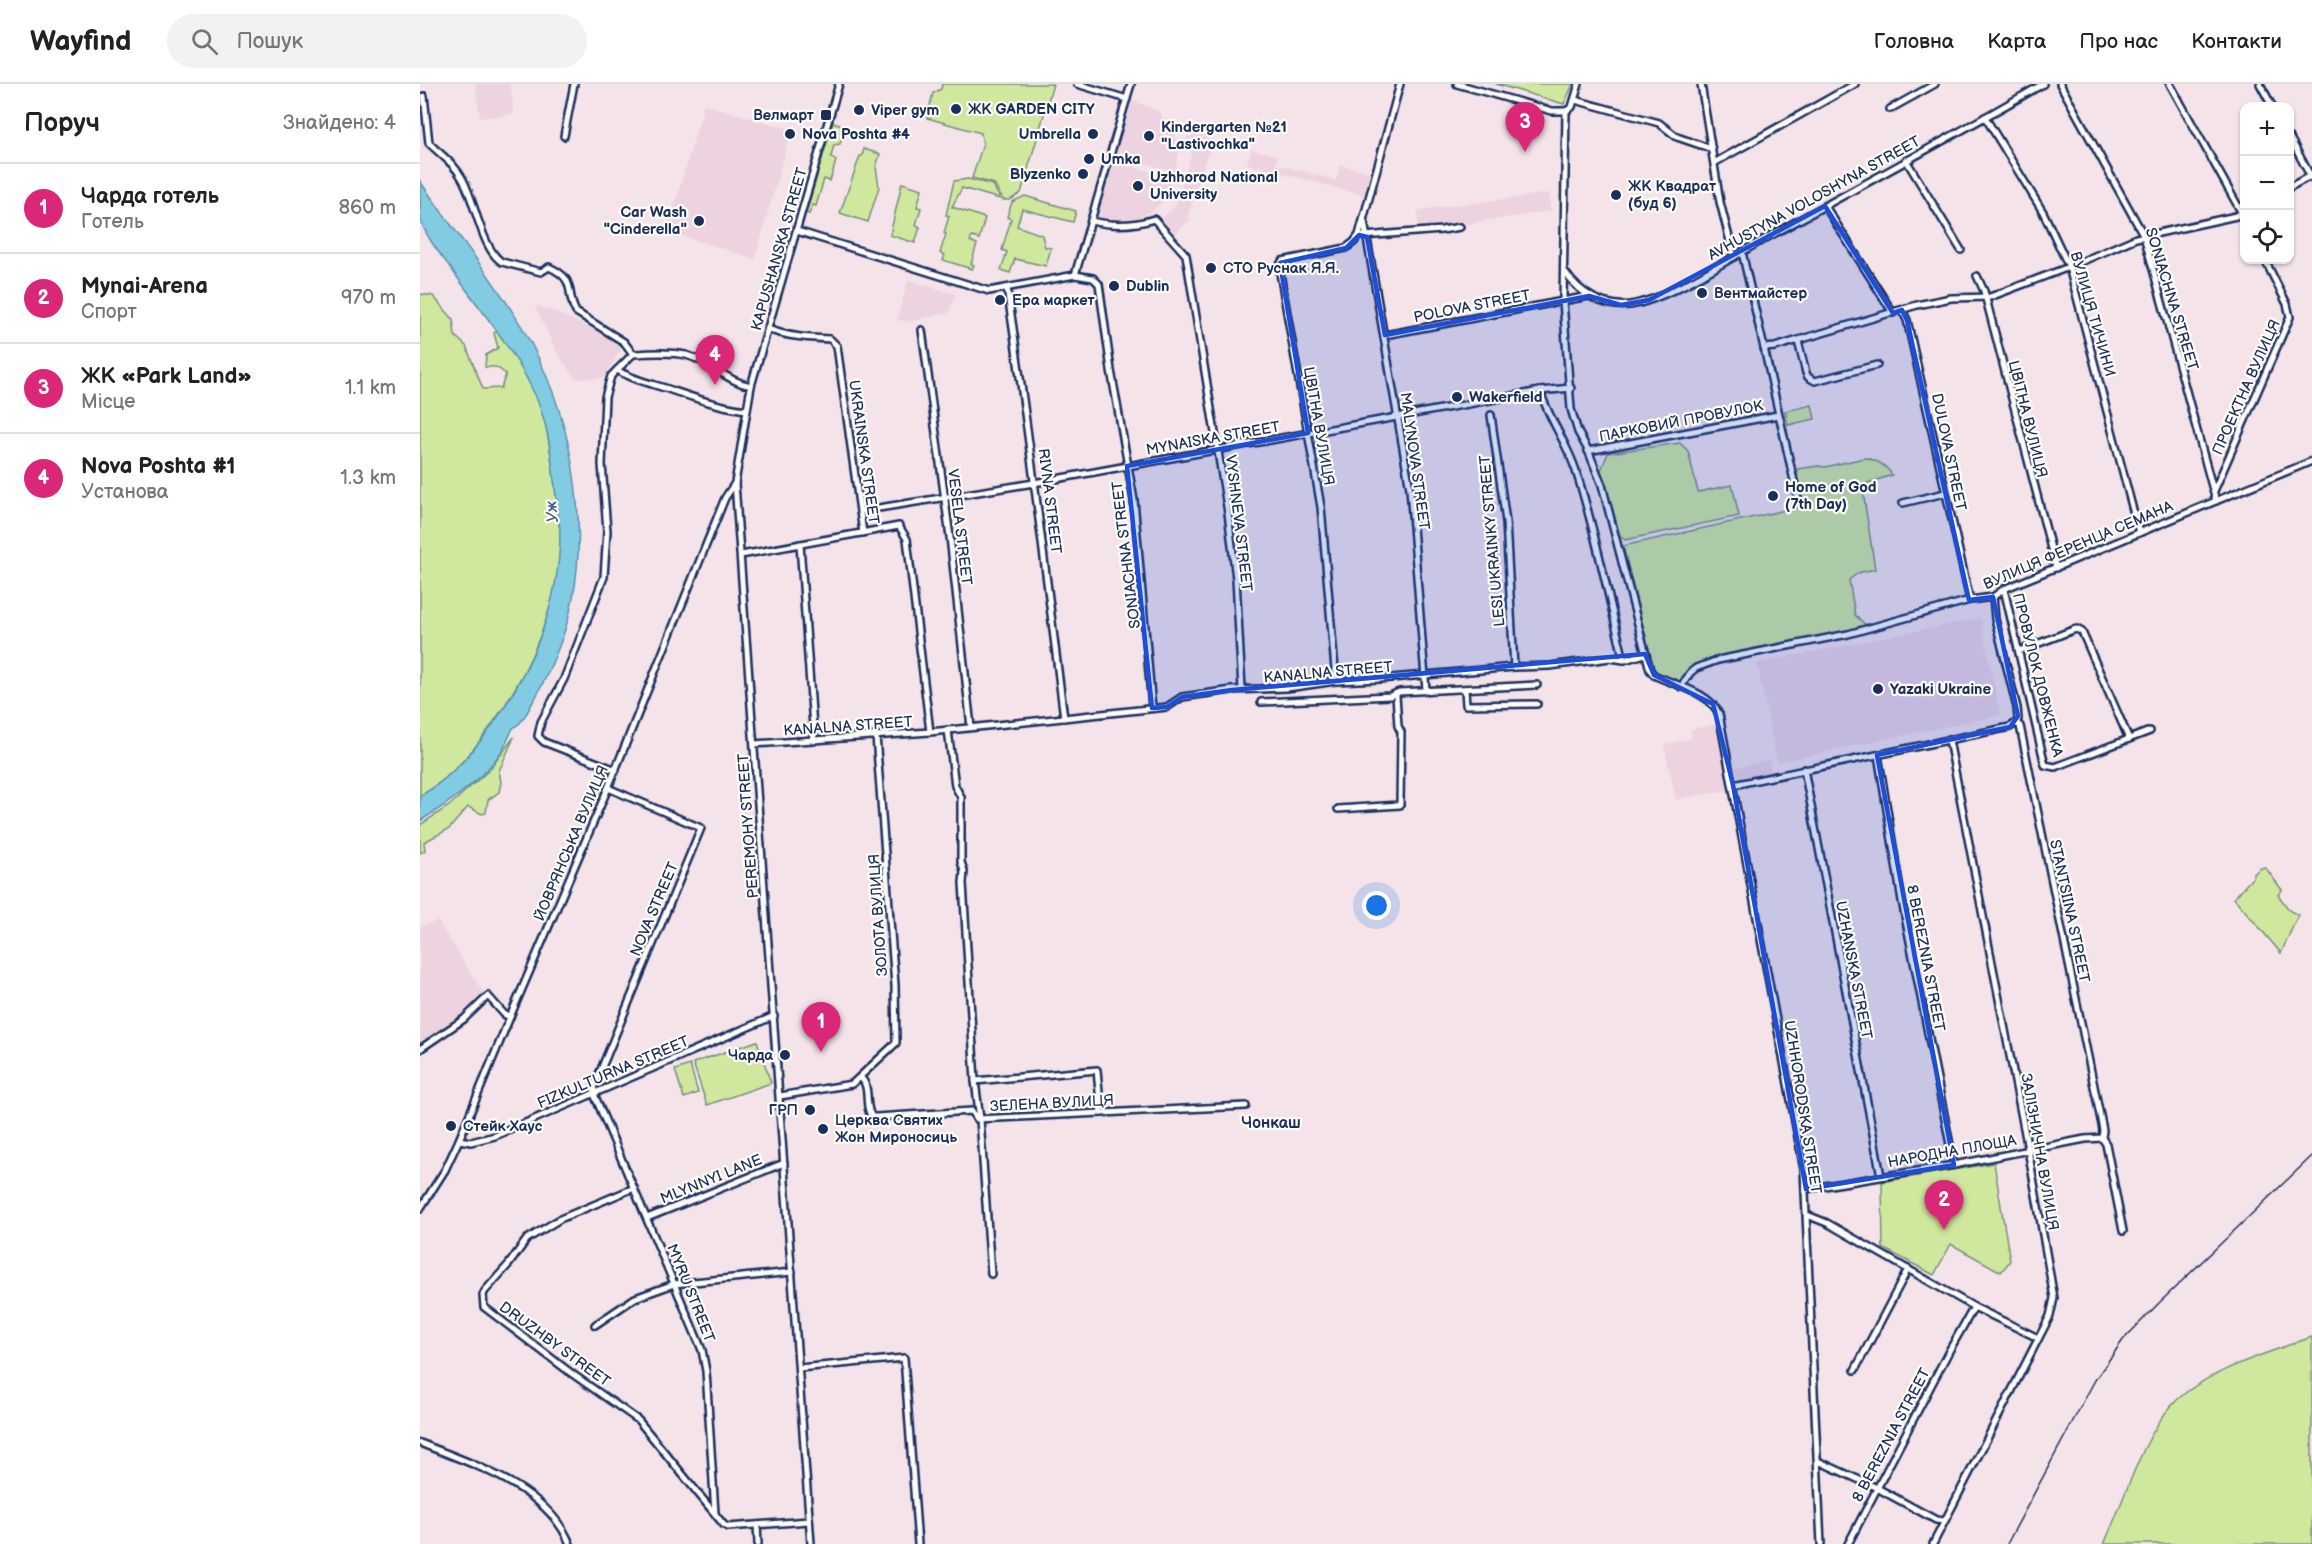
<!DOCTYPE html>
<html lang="uk">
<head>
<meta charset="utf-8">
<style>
  :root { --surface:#fff; --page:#f2f2f2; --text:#222; --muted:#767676; --line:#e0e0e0; --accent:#db2777 }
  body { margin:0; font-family:"Balsamiq Sans",sans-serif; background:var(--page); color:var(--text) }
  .controls { position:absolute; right:18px; top:18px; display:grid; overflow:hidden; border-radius:12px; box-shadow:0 2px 4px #0004 }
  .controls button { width:54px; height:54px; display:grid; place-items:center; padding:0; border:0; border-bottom:2px solid var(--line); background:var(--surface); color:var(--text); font:30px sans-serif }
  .you { position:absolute; left:957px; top:822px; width:21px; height:21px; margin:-15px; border:4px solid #fff; border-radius:50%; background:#1a73e8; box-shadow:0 0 0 9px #1a73e833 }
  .badge { display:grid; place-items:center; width:39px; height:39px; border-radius:50%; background:var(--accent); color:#fff; font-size:20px; font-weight:700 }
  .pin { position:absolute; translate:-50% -50px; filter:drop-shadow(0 2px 3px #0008) }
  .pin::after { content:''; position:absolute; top:32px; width:21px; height:18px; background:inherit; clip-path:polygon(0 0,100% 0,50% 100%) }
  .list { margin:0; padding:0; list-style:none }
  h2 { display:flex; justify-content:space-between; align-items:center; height:78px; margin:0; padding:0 24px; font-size:26px }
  h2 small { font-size:20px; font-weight:400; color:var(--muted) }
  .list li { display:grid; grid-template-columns:39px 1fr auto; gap:18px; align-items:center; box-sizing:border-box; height:90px; padding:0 24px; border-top:2px solid var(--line) }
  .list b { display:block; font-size:22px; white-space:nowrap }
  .list p { margin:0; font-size:20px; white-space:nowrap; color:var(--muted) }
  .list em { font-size:20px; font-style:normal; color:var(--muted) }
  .icon { flex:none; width:33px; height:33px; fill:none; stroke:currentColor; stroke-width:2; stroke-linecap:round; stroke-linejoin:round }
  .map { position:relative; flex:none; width:1892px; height:1460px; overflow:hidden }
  header { display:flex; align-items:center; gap:36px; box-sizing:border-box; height:84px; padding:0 30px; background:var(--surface); border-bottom:2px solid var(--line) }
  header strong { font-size:28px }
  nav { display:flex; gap:33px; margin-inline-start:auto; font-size:21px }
  .search { width:420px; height:54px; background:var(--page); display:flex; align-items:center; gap:15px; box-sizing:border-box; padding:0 21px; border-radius:33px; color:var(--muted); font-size:22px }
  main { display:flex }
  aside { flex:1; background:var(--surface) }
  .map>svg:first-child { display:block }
  .built { fill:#edd3df }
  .green { fill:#d0e89d; stroke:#768c7e; stroke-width:1.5 }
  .water { fill:#82cce3; stroke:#598dae; stroke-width:1.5 }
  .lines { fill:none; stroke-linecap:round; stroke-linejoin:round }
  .minor-casing { stroke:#1b2f5e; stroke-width:10 }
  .minor { stroke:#fdfcf7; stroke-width:5 }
  .rail { stroke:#1b2f5e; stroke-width:1.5 }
  .marked { fill:#1d4ed8; fill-opacity:0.2; stroke:#1d4ed8; stroke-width:4.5; stroke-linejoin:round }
  .poi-dot { fill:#1b2f5e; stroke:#fdfcf7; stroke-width:2 }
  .labels { text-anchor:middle; stroke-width:4.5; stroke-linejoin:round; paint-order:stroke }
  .poi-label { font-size:15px; font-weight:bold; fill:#1b2f5e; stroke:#fdfcf7; text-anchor:start }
  .street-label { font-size:15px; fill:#1b2f5e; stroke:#fdfcf7 }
  .water-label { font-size:16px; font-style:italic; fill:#3a5e86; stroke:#fdfcf7 }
  .neighbourhood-label { font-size:16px; font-weight:bold; fill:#1b2f5e; stroke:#fdfcf7 }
</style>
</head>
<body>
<header>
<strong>Wayfind</strong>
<div class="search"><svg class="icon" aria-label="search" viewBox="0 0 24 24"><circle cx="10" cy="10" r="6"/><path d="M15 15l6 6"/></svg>Пошук</div>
<nav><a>Головна</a><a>Карта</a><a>Про нас</a><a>Контакти</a></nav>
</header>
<main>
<aside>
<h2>Поруч<small>Знайдено: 4</small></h2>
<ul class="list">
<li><span class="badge">1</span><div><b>Чарда готель</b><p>Готель</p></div><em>860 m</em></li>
<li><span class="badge">2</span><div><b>Mynai-Arena</b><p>Спорт</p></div><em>970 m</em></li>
<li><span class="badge">3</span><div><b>ЖК «Park Land»</b><p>Місце</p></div><em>1.1 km</em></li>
<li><span class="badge">4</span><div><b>Nova Poshta #1</b><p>Установа</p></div><em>1.3 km</em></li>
</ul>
</aside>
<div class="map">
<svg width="1892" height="1460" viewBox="0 0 1892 1460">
  <rect width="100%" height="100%" fill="#f4e4e9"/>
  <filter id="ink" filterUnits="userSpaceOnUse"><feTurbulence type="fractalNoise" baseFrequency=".0167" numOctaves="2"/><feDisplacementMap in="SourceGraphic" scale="12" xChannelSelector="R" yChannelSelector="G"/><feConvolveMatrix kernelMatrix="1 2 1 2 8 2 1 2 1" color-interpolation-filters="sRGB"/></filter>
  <g filter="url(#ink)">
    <!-- built -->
    <g class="built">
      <path d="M55 0H90L94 30 60 34Z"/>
      <path d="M712 16 738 27 753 44 759 67 755 88 695 71Z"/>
      <path d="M284 20 369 45 370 43 374 44 373 47H371L335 175 247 147Z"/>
      <path d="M785 47 790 68 787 70 768 132 771 135 755 150 741 135 756 121 771 71 767 53Z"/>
      <path d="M831 65 858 72 856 80 916 96 920 81 952 89 946 112 827 80Z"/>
      <path d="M693 77 753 94 744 116 734 126 719 134 697 137 677 133Z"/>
      <path d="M1129 109 1131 127 1009 146 998 142V126Z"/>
      <path d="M488 196 535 210 529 229 488 238 477 236Z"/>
      <path d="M115 222 131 226 204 260 184 294 156 295 138 271Z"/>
      <path d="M1561 534 1580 631 1357 678 1337 579Z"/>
      <path d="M1296 640 1309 706 1256 716 1244 661 1272 654 1271 645Z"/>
      <path d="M1349 676 1351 688 1317 695 1314 684Z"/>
      <path d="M18 837 65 912 44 933 0 961V842Z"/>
    </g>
    <!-- green -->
    <g class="green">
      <path d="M522 0H633L601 109 590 116H583L574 100 552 94 563 60 561 49 507 34 513 9 521 5Z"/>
      <path d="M1076 0H1153L1144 20Z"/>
      <path d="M413 38 426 42 420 60 414 61 411 73 416 77 410 97 404 95 396 122 393 121 389 130 386 129Z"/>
      <path d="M444 65 460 70 456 83 459 103 448 138 420 129 440 72H442Z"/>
      <path d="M548 95 573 101 580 115 542 104 532 123 565 134 559 155 552 153 550 157 557 160 551 180 554 181 552 185 523 176 525 171 520 169 526 150 524 149 529 132 526 131 534 97Z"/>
      <path d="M482 99 502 105 497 123 501 124 496 141 500 143 495 159 470 151Z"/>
      <path d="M605 112 656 127 653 138 602 125 597 142 622 151 625 163 631 164 626 182 595 175 590 189 581 186 587 168 582 166 591 135 587 133 592 118Z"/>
      <path d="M0 210 13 212 33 235 35 252 46 262 63 305 81 304 86 290 76 283H65L66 271 78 264 74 249 78 246C94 274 116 302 124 335 130 356 132 380 135 402 136 417 139 433 140 448 142 517 110 587 71 642 52 669 29 696 0 712Z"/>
      <path d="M1392 321 1395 335 1368 341 1365 327Z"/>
      <path d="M1260 359 1268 367 1278 408 1312 401 1319 432 1205 456 1200 452 1181 386 1188 369Z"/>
      <path d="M1444 374C1455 375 1466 381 1472 391L1442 401 1455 485 1438 489 1429 496 1435 531 1447 542 1298 574 1261 597 1250 596 1234 586 1203 462 1384 422 1377 396 1378 385 1398 382 1405 383Z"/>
      <path d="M94 653 79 687 81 698 79 708 68 716 66 729 62 730 48 723 29 745 4 758 5 767 0 769V741L29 722 70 685Z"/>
      <path d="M1845 783 1862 806 1858 811 1870 827 1878 831 1861 869 1814 814 1834 792 1833 791 1839 785Z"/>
      <path d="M337 957 351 999 287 1021 273 979Z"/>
      <path d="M270 981 278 1009 264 1014 255 986Z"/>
      <path d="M1574 1079 1590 1177 1581 1188 1531 1160 1514 1191 1463 1164 1462 1098Z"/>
      <path d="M1892 1253V1460H1684C1703 1420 1723 1351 1753 1320 1783 1288 1850 1268 1892 1253Z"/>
    </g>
    <!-- water -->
    <path class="water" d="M0 97C39 155 88 211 118 273 160 360 175 482 135 572 128 589 121 606 111 621 108 628 103 635 99 640 95 643 94 642 92 646 89 653 86 660 82 667 64 694 28 720 0 737V712C29 696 52 669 71 643 111 587 140 520 140 449 139 431 136 413 134 395 131 367 127 337 115 311 94 264 59 225 30 183 19 169 7 154 1 137 0 129 0 106 0 97Z"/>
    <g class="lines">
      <!-- minor casing -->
      <g class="minor-casing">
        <g id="minor">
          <path d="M657 0 707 15"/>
          <path d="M1037 0 1132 27H1146"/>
          <path d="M1281 0 1300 118 1314 173"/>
          <path d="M1640 0 1724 152 1796 417"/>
          <path d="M1750 0 1824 133"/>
          <path d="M1840 0 1852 22"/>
          <path d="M4 12 9 59C21 71 34 79 42 94 55 116 62 166 82 178L121 188 129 183C158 196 145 209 156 228L204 258 213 270C227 269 253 268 266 271 289 277 306 297 331 302"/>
          <path d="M1155 16 1239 39 1257 53 1292 65"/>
          <path d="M1470 25 1515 0"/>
          <path d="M1146 27 1143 217 1151 325 1158 348 1168 366 1182 401 1230 586 1234 591C1254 601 1290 608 1299 630L1384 1086 1401 1460"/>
          <path d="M1146 27 1152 23 1159 0"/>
          <path d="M1565 33 1623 128 1649 183 1719 449"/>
          <path d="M144 52 154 0"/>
          <path d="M1870 54 1892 95"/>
          <path d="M1486 76 1541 166"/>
          <path d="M1294 79 1435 0"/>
          <path d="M1870 103 1892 91"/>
          <path d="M1405 122 1473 229"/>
          <path d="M671 137C692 142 713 142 734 135L766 171 808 429 816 495 822 605"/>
          <path d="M944 137 990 405 1006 606"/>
          <path d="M377 147 569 207 655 191 673 194 679 200 691 286 714 416 732 624"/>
          <path d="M943 152 1022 146 1040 143"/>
          <path d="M1322 168 1344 264 1355 263 1497 221 1531 214 1570 213 1649 183 1716 154 1816 132 1824 128"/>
          <path d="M1145 188C1159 209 1183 224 1210 221 1247 216 1307 176 1341 157 1435 105 1530 54 1623 0"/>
          <path d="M655 191 711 0"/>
          <path d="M1557 192 1564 207 1636 484"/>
          <path d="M587 204C609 347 626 491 644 634"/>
          <path d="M1482 226 1487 236 1550 516"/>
          <path d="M348 245C368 253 389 254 410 255L417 262 443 449"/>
          <path d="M502 246 530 453 551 643"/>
          <path d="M965 251 1169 212"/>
          <path d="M1378 257 1386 289 1388 293 1395 297 1457 281"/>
          <path d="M1344 264 1379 419"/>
          <path d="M197 286C211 295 229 299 245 304 272 313 299 323 327 326"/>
          <path d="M1120 307C1129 335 1147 359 1156 387 1176 448 1188 513 1204 576"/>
          <path d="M1071 331 1086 438 1094 583"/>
          <path d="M1168 367 1358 331"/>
          <path d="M1794 407 1870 233 1867 220 1845 176"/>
          <path d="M1483 419 1525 409"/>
          <path d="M440 427 614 399 1120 307 1151 304"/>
          <path d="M380 460 394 657"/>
          <path d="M321 471 479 442 487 455 510 648"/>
          <path d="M1584 505 1625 681 1635 683 1730 647"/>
          <path d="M1573 513 1575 535 1597 624 1598 635 1596 639 1600 642 1683 1046 1682 1054 1686 1060 1703 1147"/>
          <path d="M1599 567 1653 546 1657 545 1662 548 1709 655"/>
          <path d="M916 597 901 423 859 183 862 177 926 164 934 158 939 151 980 0"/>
          <path d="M1261 603 1270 589 1276 584 1298 576 1428 550 1550 516 1573 513 1584 505 1892 377"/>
          <path d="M1045 605 1046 621 1117 620"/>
          <path d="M841 618 970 612 979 608 1117 601"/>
          <path d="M528 646 535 702 541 713V778L544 787 543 799 555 997 560 1035 571 1190"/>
          <path d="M334 660 510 648 747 623 762 613 812 606 867 604 916 597 960 595 1094 583 1130 582 1190 574 1204 576 1225 570"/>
          <path d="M1458 671 1482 817 1534 1081"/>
          <path d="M1384 685 1461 1092"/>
          <path d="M196 686 124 658 118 652 121 638 144 595 184 493 187 447 182 380 185 313 191 292 213 270"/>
          <path d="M1313 701 1590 643 1596 639"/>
          <path d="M188 704 281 744 175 1000 174 1010 282 1266 286 1287 295 1429"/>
          <path d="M918 725 980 721 981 648 978 642 976 611"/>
          <path d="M0 965 44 935 68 912 84 930 90 933"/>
          <path d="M440 993C452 1003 443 1021 452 1033H456L552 1027 557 1035 826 1022"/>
          <path d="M555 997 677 986 681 1029"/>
          <path d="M360 1012 432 1000 476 959 475 901 456 652"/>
          <path d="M39 1056 51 1058 75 1052 354 932"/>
          <path d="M214 1104 140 1135 107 1155 89 1180 65 1207 63 1211 64 1223 151 1289 218 1336 304 1441 308 1443 389 1437"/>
          <path d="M1386 1105 1534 1081 1665 1055 1682 1054"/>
          <path d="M0 1125 25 1086 39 1056 90 933 188 704 305 414 315 399"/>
          <path d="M1387 1131 1407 1139 1554 1223 1618 1254"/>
          <path d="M227 1134 364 1079"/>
          <path d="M175 1241 215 1214 254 1200 372 1188"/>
          <path d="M379 1284 484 1274 498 1460"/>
          <path d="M1435 1286 1488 1185"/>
          <path d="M0 1359C52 1380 127 1403 150 1460"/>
          <path d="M1398 1377 1457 1404 1516 1436 1524 1437"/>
          <path d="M337 1441 338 1460"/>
          <path d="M391 1460 315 399 331 302 419 0"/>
          <path d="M1428 1460 1529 1267 1554 1223"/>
          <path d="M1513 1460 1630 1232 1634 1214 1608 1065 1529 656"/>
        </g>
      </g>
      <!-- minor -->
      <use href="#minor" class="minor"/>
      <!-- rail -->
      <path class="rail" d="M1587 1460 1675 1296 1703 1256 1739 1219 1892 1072"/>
    </g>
  </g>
  <!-- marked area -->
  <path class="marked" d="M1405 122 1473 229 1482 226 1487 236 1549 516 1573 513 1598 632 1590 643 1457 671 1534 1081 1386 1105 1313 701 1293 620 1234 591 1225 570 812 606 762 613 747 623 732 624 707 382 888 349 860 179 926 164 939 151 947 153 965 251 1169 212 1201 221 1229 216Z"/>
  <!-- markers -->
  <g class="poi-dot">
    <circle cx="536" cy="25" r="6"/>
    <circle cx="439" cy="26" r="6"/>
    <rect x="400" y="25" width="12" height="12" rx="3"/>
    <circle cx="370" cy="50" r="6"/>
    <circle cx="673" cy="50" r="6"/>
    <circle cx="729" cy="52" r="6"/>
    <circle cx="669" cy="75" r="6"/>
    <circle cx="663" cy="90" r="6"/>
    <circle cx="718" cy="102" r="6"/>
    <circle cx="1196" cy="111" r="6"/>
    <circle cx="279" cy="137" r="6"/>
    <circle cx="791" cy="184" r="6"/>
    <circle cx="694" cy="202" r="6"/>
    <circle cx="1282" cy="209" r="6"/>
    <circle cx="580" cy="216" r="6"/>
    <circle cx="1037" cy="313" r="6"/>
    <circle cx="1353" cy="412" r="6"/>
    <circle cx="1458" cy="605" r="6"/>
    <circle cx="365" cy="971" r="6"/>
    <circle cx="390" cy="1026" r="6"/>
    <circle cx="31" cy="1042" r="6"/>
    <circle cx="403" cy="1045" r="6"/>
  </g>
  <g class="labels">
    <!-- poi labels -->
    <g class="poi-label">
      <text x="548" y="30">ЖК GARDEN CITY</text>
      <text x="451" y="31">Viper gym</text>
      <text x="394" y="36" text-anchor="end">Велмарт</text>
      <text x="741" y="48">Kindergarten №21<tspan x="741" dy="17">"Lastivochka"</tspan></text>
      <text x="382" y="55">Nova Poshta #4</text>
      <text x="661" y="55" text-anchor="end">Umbrella</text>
      <text x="681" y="80">Umka</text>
      <text x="651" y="95" text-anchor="end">Blyzenko</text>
      <text x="730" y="98">Uzhhorod National<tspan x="730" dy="17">University</tspan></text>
      <text x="1208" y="107">ЖК Квадрат<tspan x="1208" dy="17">(буд 6)</tspan></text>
      <text x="267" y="133" text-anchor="end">Car Wash<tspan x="267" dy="17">"Cinderella"</tspan></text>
      <text x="803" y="189">СТО Руснак Я.Я.</text>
      <text x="706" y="207">Dublin</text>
      <text x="1294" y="214">Вентмайстер</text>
      <text x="592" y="221">Ера маркет</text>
      <text x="1049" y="318">Wakerfield</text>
      <text x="1365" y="408">Home of God<tspan x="1365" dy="17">(7th Day)</tspan></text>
      <text x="1470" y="610">Yazaki Ukraine</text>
      <text x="353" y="976" text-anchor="end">Чарда</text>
      <text x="378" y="1031" text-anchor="end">ГРП</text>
      <text x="415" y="1041">Церква Святих<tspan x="415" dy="17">Жон Мироносиць</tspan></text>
      <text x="43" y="1047">Стейк Хаус</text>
    </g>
    <!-- street labels -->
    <g class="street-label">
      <text transform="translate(1394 114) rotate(-29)" y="5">AVHUSTYNA VOLOSHYNA STREET</text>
      <text transform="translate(359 165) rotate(-74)" y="5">KAPUSHANSKA STREET</text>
      <text transform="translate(1752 215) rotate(73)" y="5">SONIACHNA STREET</text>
      <text transform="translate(1052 222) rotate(-11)" y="5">POLOVA STREET</text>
      <text transform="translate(1673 230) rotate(74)" y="5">ВУЛИЦЯ ТИЧИНИ</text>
      <text transform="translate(1826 303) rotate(-66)" y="5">ПРОЕКТНА ВУЛИЦЯ</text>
      <text transform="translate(1608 335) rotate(76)" y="5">ЦВІТНА ВУЛИЦЯ</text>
      <text transform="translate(1261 337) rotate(-11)" y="5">ПАРКОВИЙ ПРОВУЛОК</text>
      <text transform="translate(899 342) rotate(80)" y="5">ЦВІТНА ВУЛИЦЯ</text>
      <text transform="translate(793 354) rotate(-10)" y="5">MYNAISKA STREET</text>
      <text transform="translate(444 368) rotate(82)" y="5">UKRAINSKA STREET</text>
      <text transform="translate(1529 368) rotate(78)" y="5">DULOVA STREET</text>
      <text transform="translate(995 377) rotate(82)" y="5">MALYNOVA STREET</text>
      <text transform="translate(630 417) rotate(83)" y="5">RIVNA STREET</text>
      <text transform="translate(819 439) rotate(83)" y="5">VYSHNEVA STREET</text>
      <text transform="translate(540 443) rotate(83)" y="5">VESELA STREET</text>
      <text transform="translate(1072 457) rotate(-95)" y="5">LESI UKRAINKY STREET</text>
      <text transform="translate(1658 461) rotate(-23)" y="5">ВУЛИЦЯ ФЕРЕНЦА СЕМАНА</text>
      <text transform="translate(706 471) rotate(-97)" y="5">SONIACHNA STREET</text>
      <text transform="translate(908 588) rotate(-5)" y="5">KANALNA STREET</text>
      <text transform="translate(1618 591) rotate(76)" y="5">ПРОВУЛОК ДОВЖЕНКА</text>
      <text transform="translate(428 642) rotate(-4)" y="5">KANALNA STREET</text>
      <text transform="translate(328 742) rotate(-94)" y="5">PEREMOHY STREET</text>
      <text transform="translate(151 759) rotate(-67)" y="5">ЙОВРЯНСЬКА ВУЛИЦЯ</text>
      <text transform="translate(234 825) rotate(-67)" y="5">NOVA STREET</text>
      <text transform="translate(1650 827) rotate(78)" y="5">STANTSIINA STREET</text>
      <text transform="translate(458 831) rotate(-94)" y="5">ЗОЛОТА ВУЛИЦЯ</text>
      <text transform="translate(1506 874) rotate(79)" y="5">8 BEREZNIA STREET</text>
      <text transform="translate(1434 886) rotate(79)" y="5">UZHANSKA STREET</text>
      <text transform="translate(193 988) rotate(-23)" y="5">FIZKULTURNA STREET</text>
      <text transform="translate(632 1019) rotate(-3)" y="5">ЗЕЛЕНА ВУЛИЦЯ</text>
      <text transform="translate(1383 1023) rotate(81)" y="5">UZHHORODSKA STREET</text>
      <text transform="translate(1532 1067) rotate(-10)" y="5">НАРОДНА ПЛОЩА</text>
      <text transform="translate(1620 1068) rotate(80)" y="5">ЗАЛІЗНИЧНА ВУЛИЦЯ</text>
      <text transform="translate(291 1095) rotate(-22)" y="5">MLYNNYI LANE</text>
      <text transform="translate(271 1209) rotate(68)" y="5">MYRU STREET</text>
      <text transform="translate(135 1260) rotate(36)" y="5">DRUZHBY STREET</text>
      <text transform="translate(1471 1351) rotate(-62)" y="5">8 BEREZNIA STREET</text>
    </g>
    <!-- water labels -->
    <g class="water-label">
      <text transform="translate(131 428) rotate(-95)" y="6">Уж</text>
    </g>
    <!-- neighbourhood labels -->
    <g class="neighbourhood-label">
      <text x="851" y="1044">Чонкаш</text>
    </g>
  </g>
</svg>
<div class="controls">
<button>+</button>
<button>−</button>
<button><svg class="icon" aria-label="locate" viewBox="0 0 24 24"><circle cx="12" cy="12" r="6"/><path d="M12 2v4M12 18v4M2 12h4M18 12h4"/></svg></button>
</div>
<div class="you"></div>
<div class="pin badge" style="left:401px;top:968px">1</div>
<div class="pin badge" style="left:1524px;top:1146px">2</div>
<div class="pin badge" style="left:1105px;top:68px">3</div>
<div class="pin badge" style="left:295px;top:301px">4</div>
</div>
</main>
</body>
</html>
